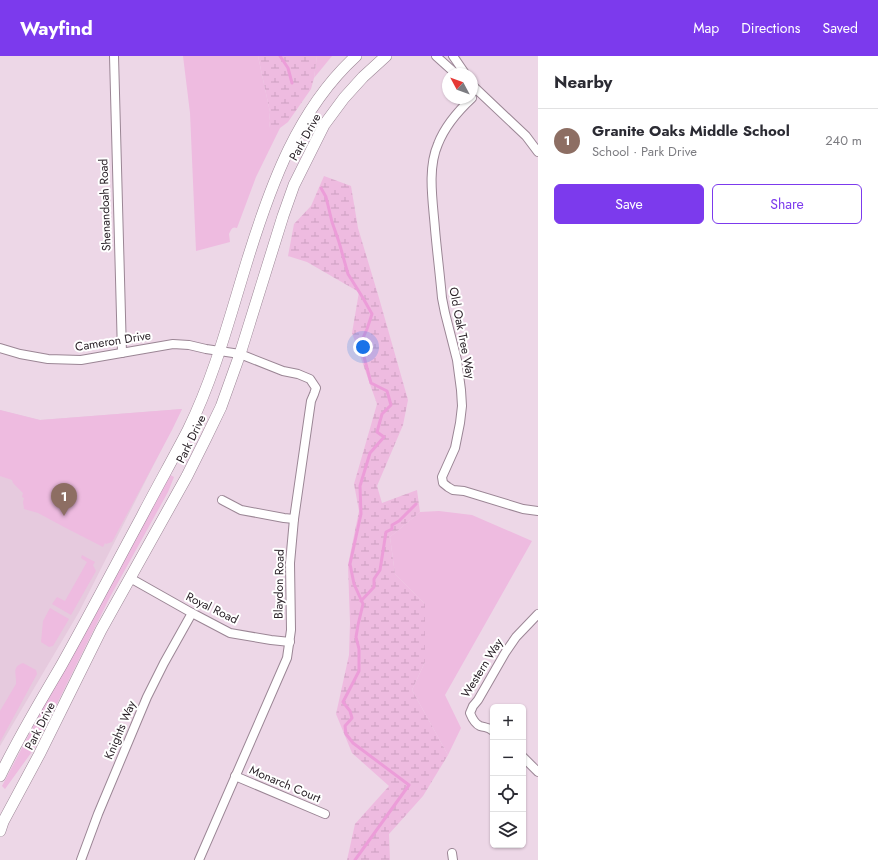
<!DOCTYPE html>
<html lang="en">
<head>
<meta charset="utf-8">
<style>
  :root { --surface:#fff; --page:#f7f7f7; --text:#2b2b33; --muted:#7c7c81; --line:#e1e1e2; --accent:#7c3aed }
  body { margin:0; font-family:Jost,sans-serif; background:var(--page); color:var(--text) }
  .controls { position:absolute; right:12px; bottom:12px; display:grid; overflow:hidden; border-radius:6px; box-shadow:0 1px 3px #0004 }
  .controls button { width:36px; height:36px; display:grid; place-items:center; padding:0; border:0; border-bottom:1px solid var(--line); background:var(--surface); color:var(--text); font:20px sans-serif }
  .compass { position:absolute; left:442px; top:12px; width:36px; height:36px; border-radius:50%; background:var(--surface); box-shadow:0 1px 3px #0004; rotate:311deg }
  .you { position:absolute; left:363px; top:291px; width:14px; height:14px; margin:-10px; border:3px solid #fff; border-radius:50%; background:#1a73e8; box-shadow:0 0 0 6px #1a73e833 }
  .badge { display:grid; place-items:center; width:26px; height:26px; border-radius:50%; background:var(--accent); color:#fff; font-size:13px; font-weight:700 }
  .pin { position:absolute; translate:-50% -33px; filter:drop-shadow(0 1px 2px #0008) }
  .pin::after { content:''; position:absolute; top:21px; width:14px; height:12px; background:inherit; clip-path:polygon(0 0,100% 0,50% 100%) }
  .list { margin:0; padding:0; list-style:none }
  h2 { display:flex; justify-content:space-between; align-items:center; height:52px; margin:0; padding:0 16px; font-size:17px }
  h2 small { font-size:13px; font-weight:400; color:var(--muted) }
  .list li { display:grid; grid-template-columns:26px 1fr auto; gap:12px; align-items:center; box-sizing:border-box; height:64px; padding:0 16px; border-top:1px solid var(--line) }
  .list b { display:block; font-size:15px; white-space:nowrap }
  .list p { margin:0; font-size:13px; white-space:nowrap; color:var(--muted) }
  .list em { font-size:13px; font-style:normal; color:var(--muted) }
  .actions { display:flex; gap:8px; padding:12px 16px }
  .actions a { flex:1; padding:9px 0; border:1px solid var(--accent); border-radius:6px; text-align:center; font-size:14px; color:var(--accent) }
  .actions .main { background:var(--accent); color:#fff }
  .icon { flex:none; width:22px; height:22px; fill:none; stroke:currentColor; stroke-width:2; stroke-linecap:round; stroke-linejoin:round }
  .map { position:relative; flex:none; width:538px; height:804px; overflow:hidden }
  header { display:flex; align-items:center; gap:24px; box-sizing:border-box; height:56px; padding:0 20px; background:var(--accent); color:#fff }
  header strong { font-size:19px }
  nav { display:flex; gap:22px; margin-inline-start:auto; font-size:14px }
  main { display:flex }
  aside { flex:1; background:var(--surface) }
  .map>svg:first-child { display:block }
  .built { fill:#e6cade }
  .green { fill:#eebbe0 }
  .wetland { fill:url(#wetland-marsh) }
  .lines { fill:none; stroke-linecap:round; stroke-linejoin:round }
  .stream { stroke:#ec9dd9; stroke-width:3 }
  .street-casing { stroke:#9b8695; stroke-width:10 }
  .secondary-casing { stroke:#9b8695; stroke-width:12 }
  .street { stroke:#fff; stroke-width:8 }
  .secondary { stroke:#fff; stroke-width:11 }
  .labels { text-anchor:middle; stroke-width:4; stroke-linejoin:round; paint-order:stroke }
  .street-label { font-size:12px; fill:#2a2228; stroke:#fff }
</style>
</head>
<body>
<header>
<strong>Wayfind</strong>
<nav><a>Map</a><a>Directions</a><a>Saved</a></nav>
</header>
<main>
<div class="map">
<svg width="538" height="804" viewBox="0 0 538 804">
  <defs>
    <pattern id="wetland-marsh" width="20" height="14" patternUnits="userSpaceOnUse"><rect width="20" height="14" fill="#eebbe0"/><path d="M1 5h8M5 5V1M11 12h8M15 12V8" fill="none" stroke="#cca0c0"/></pattern>
  </defs>
  <rect width="100%" height="100%" fill="#edd7e7"/>
  <!-- built -->
  <path class="built" d="M182 353 79 556 0 690V354L40 364Z"/>
  <!-- green -->
  <g class="green">
    <path d="M183 0H258L270 56 269 65 270 72H280L256 121 237 172C232 170 231 174 229 178L230 186 196 195 190 57Z"/>
    <path d="M317 0H332L314 22Z"/>
    <path d="M182 353 172 374 112 486 106 488 105 487 103 491 64 471 38 457 24 453 23 446 24 442 22 441 23 437 13 427 12 424 0 420V354L40 364Z"/>
    <path d="M170 419 174 421 168 436 110 541 40 682 31 697 5 733 2 730 34 669 38 665 37 662Z"/>
    <path d="M439 455 472 459 532 485 445 639 461 672 448 699 412 634 425 606V548L395 518 390 481 420 456Z"/>
    <path d="M82 499 95 506 93 509 96 515 71 559 52 548 57 541 65 545 87 506 81 502Z"/>
    <path d="M50 552 69 563 53 590 49 591 41 586 43 565Z"/>
    <path d="M23 607 36 614 37 618 0 686V655L16 628C17 618 11 611 23 607Z"/>
  </g>
  <!-- wetland -->
  <g class="wetland">
    <path d="M258 0H317L314 22 311 33 288 66 280 72H270L269 65 270 56Z"/>
    <path d="M324 120 351 130 358 172 379 242 408 344 403 369 377 430 382 447 417 434 420 456 390 481 395 518 425 548V606L412 634 448 699 423 740 389 778 390 804H347L355 768 389 730 352 697 336 658 349 599 350 567 348 509 359 455 354 428 377 348 352 277 359 236 307 206 288 200 294 168 311 150Z"/>
  </g>
  <g class="lines">
    <!-- stream -->
    <g class="stream">
      <path d="M280 0 288 12 292 27"/>
      <path d="M321 132 326 141 332 166 339 186 348 218 363 242 372 258 367 273 362 284 363 297 371 327 387 335 391 349 382 358 377 376 384 381 370 397 360 430 361 458 350 508 354 528 363 548 358 569 356 581 359 593V615L343 646 350 655 352 662 345 670 346 678 353 687 409 729 355 804"/>
      <path d="M361 545 374 531V523L380 514 386 476 392 473V469L399 465 416 448"/>
    </g>
    <!-- street casing -->
    <g class="street-casing">
      <g id="street">
        <path d="M114 0 122 297"/>
        <path d="M436 0 456 18"/>
        <path d="M453 0 464 16V18"/>
        <path d="M472 29 526 80 538 96"/>
        <path d="M472 42C458 55 445 70 438 88 427 113 433 146 435 173 437 196 440 219 442 242L445 257 457 304 461 334 462 350 460 367 455 392 442 421 443 427 448 431 453 434 464 435 523 453 538 455"/>
        <path d="M0 292 20 298 48 303 81 304 173 288 189 289 206 293 240 298 283 315 298 318 310 323 316 332 314 338 311 345 294 463 290 507 291 574 287 602 199 804"/>
        <path d="M222 444 241 454 284 462 294 463"/>
        <path d="M130 522 192 557 230 577 271 584 290 586"/>
        <path d="M493 675C487 670 486 672 480 670 475 668 472 662 470 657L473 650 478 644 505 597 516 581 538 558"/>
        <path d="M523 701 538 716"/>
        <path d="M235 720 325 758"/>
        <path d="M452 797 453 804"/>
        <path d="M81 804 98 758 147 641 164 607 192 557"/>
      </g>
    </g>
    <!-- secondary casing -->
    <g class="secondary-casing">
      <g id="secondary">
        <path d="M0 720C18 682 40 646 61 610 89 560 115 510 142 460 157 431 173 403 188 374 215 319 230 260 248 202 271 128 298 53 356 0"/>
        <path d="M0 775 3 766 39 699 101 574 187 420 206 382 221 351 240 298 283 160 294 129 324 69 344 42 363 21 386 0"/>
      </g>
    </g>
    <!-- street -->
    <use href="#street" class="street"/>
    <!-- secondary -->
    <use href="#secondary" class="secondary"/>
  </g>
  <g class="labels">
    <!-- street labels -->
    <g class="street-label">
      <text transform="translate(305 81) rotate(-61)" y="4">Park Drive</text>
      <text transform="translate(105 149) rotate(-92)" y="4">Shenandoah Road</text>
      <text transform="translate(462 277) rotate(79)" y="4">Old Oak Tree Way</text>
      <text transform="translate(113 285) rotate(-9)" y="4">Cameron Drive</text>
      <text transform="translate(191 383) rotate(-64)" y="4">Park Drive</text>
      <text transform="translate(279 528) rotate(-89)" y="4">Blaydon Road</text>
      <text transform="translate(212 552) rotate(26)" y="4">Royal Road</text>
      <text transform="translate(482 612) rotate(-58)" y="4">Western Way</text>
      <text transform="translate(40 670) rotate(-63)" y="4">Park Drive</text>
      <text transform="translate(120 674) rotate(-67)" y="4">Knights Way</text>
      <text transform="translate(285 728) rotate(23)" y="4">Monarch Court</text>
    </g>
  </g>
</svg>
<div class="controls">
<button>+</button>
<button>−</button>
<button><svg class="icon" aria-label="locate" viewBox="0 0 24 24"><circle cx="12" cy="12" r="6"/><path d="M12 2v4M12 18v4M2 12h4M18 12h4"/></svg></button>
<button><svg class="icon" aria-label="layers" viewBox="0 0 24 24"><path d="M12 4l9 5-9 5-9-5zM3 14l9 5 9-5"/></svg></button>
</div>
<svg class="compass" viewBox="-18 -18 36 36"><path d="M0-13l5 13h-10z" fill="#e53935"/><path d="M0 13l5-13h-10z" fill="#7c7c81"/></svg>
<div class="you"></div>
<div class="pin badge" style="left:64px;top:460px;background:#8d6e63">1</div>
</div>
<aside>
<h2>Nearby<small></small></h2>
<ul class="list">
<li><span class="badge" style="background:#8d6e63">1</span><div><b>Granite Oaks Middle School</b><p>School · Park Drive</p></div><em>240 m</em></li>
</ul>
<div class="actions"><a class="main">Save</a><a>Share</a></div>
</aside>
</main>
</body>
</html>
